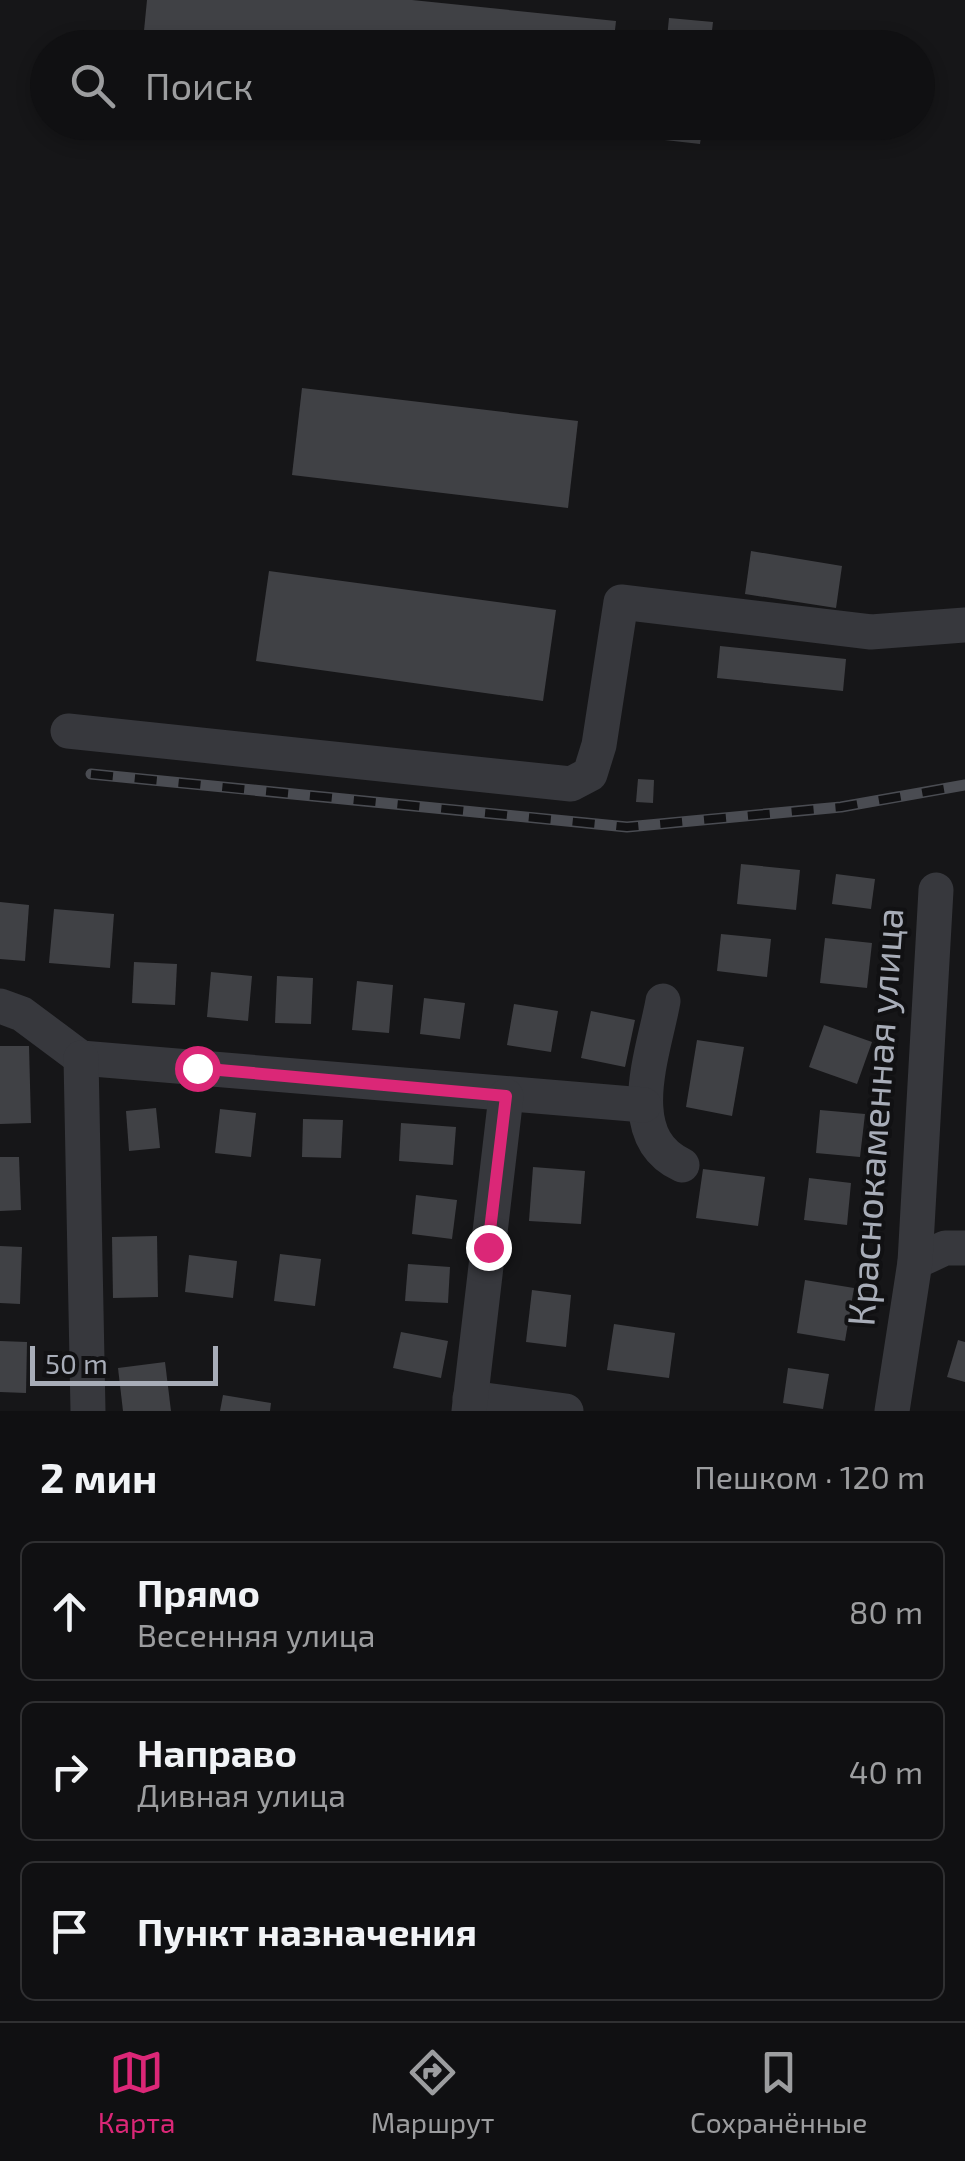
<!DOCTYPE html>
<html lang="ru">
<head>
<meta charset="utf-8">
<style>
  :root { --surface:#101012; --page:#19191b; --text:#f1f3f6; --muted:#9c9d9f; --line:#303032; --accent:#db2777 }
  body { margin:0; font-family:"Exo 2",sans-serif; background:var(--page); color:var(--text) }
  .scale { position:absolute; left:30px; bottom:25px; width:188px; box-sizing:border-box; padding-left:10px; border:5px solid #a8adb8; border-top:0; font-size:28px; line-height:35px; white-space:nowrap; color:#a8adb8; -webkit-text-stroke:8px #111113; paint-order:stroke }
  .stop { position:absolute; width:30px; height:30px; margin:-22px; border:8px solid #db2777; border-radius:50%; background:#fff }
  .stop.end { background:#db2777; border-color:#fff; box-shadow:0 2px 10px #0008 }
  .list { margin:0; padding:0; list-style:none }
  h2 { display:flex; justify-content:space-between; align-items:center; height:130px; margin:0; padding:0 40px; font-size:42px }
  h2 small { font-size:32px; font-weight:400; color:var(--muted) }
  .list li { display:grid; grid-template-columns:65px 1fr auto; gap:30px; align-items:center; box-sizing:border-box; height:140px; margin:0 20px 20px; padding:0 20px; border:2px solid var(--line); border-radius:15px }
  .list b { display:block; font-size:38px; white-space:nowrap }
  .list p { margin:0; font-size:32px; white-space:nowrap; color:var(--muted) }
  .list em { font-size:32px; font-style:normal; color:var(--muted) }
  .icon { flex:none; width:55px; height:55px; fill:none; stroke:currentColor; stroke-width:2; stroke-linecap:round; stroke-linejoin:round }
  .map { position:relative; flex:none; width:965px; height:1411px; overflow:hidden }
  .search { position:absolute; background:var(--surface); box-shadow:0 5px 15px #0003; left:30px; right:30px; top:30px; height:110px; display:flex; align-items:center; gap:25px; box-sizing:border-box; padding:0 35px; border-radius:55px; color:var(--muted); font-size:38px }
  .sheet { height:610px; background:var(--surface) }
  nav { display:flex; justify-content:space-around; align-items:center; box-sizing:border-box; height:140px; border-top:2px solid var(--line); background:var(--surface); font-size:28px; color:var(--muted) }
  nav a { display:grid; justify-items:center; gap:5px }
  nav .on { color:var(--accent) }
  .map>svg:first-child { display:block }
  .building { fill:#404145 }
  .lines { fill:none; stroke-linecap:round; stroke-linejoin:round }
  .minor { stroke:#37383d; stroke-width:35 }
  .rail-casing { stroke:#4a4c52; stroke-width:11 }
  .rail { stroke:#111113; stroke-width:8; stroke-dasharray:22; stroke-linecap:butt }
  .route { stroke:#db2777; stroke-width:12 }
  .labels { text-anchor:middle; stroke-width:8; stroke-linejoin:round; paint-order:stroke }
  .street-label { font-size:38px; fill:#a8adb8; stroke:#111113 }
</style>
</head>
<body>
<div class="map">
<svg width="965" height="1411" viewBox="0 0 965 1411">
  <rect width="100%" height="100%" fill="#161618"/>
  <!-- building -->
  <g class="building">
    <path d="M147 0H412L616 21 613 48H208L143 41Z"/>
    <path d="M669 18 713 22 710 48H666Z"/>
    <path d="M658 122H703L700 144 656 139Z"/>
    <path d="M302 388 578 421 568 508 292 475Z"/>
    <path d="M751 551 842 566 836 608 745 594Z"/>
    <path d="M269 571 556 610 543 701 256 661Z"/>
    <path d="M720 646 846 659 843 691 717 678Z"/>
    <path d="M638 779 654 780 653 803 636 802Z"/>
    <path d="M741 864 800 870 796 910 737 904Z"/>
    <path d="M836 874 875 879 871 909 832 904Z"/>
    <path d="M0 902 29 905 25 961 0 959Z"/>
    <path d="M54 909 114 914 110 968 49 963Z"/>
    <path d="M721 934 771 939 767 977 717 971Z"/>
    <path d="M825 938 872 943 867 988 820 983Z"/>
    <path d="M134 962 177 964 175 1005 132 1003Z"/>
    <path d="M211 972 252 976 248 1021 207 1017Z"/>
    <path d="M277 976 313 978 311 1024 275 1023Z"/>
    <path d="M357 981 393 985 389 1033 352 1030Z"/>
    <path d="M424 998 465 1003 460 1039 420 1034Z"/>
    <path d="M514 1004 558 1011 551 1052 507 1045Z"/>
    <path d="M591 1011 635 1020 625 1067 581 1058Z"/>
    <path d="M824 1025 872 1042 857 1084 809 1067Z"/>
    <path d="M697 1040 744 1047 732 1116 686 1107Z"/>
    <path d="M0 1046H29L31 1123 0 1124Z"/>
    <path d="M156 1108 160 1148 129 1151 126 1111Z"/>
    <path d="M220 1109 256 1113 251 1157 215 1153Z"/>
    <path d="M820 1110 865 1114 860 1157 816 1153Z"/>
    <path d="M303 1119 343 1120 341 1158 302 1157Z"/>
    <path d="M401 1123 456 1127 453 1165 399 1161Z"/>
    <path d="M0 1157H19L21 1210 0 1211Z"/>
    <path d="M533 1167 585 1171 581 1224 529 1221Z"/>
    <path d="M703 1169 765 1177 758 1226 696 1218Z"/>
    <path d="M809 1178 851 1183 847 1225 804 1220Z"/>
    <path d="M416 1195 457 1200 452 1239 412 1234Z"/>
    <path d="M157 1236 158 1297 113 1298 112 1237Z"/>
    <path d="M0 1246 22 1247 20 1304 0 1303Z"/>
    <path d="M280 1254 321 1259 315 1306 274 1301Z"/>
    <path d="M189 1255 237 1261 233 1298 185 1292Z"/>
    <path d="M408 1264 450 1267 448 1303 405 1301Z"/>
    <path d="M805 1280 854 1288 845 1341 797 1333Z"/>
    <path d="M532 1290 571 1295 566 1347 526 1342Z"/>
    <path d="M614 1324 675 1333 669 1378 607 1370Z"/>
    <path d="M401 1332 448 1341 441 1378 393 1368Z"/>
    <path d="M958 1340 965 1342V1382L947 1377Z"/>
    <path d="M0 1341 27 1342 26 1393 0 1392Z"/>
    <path d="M165 1362 171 1411H123L118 1368Z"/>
    <path d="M788 1368 829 1374 823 1409 783 1403Z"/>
    <path d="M223 1395 271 1403 270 1411H220Z"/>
  </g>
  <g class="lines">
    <!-- minor -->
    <g class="minor">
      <path d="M68 731 571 784 590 774 599 745 621 602 871 632 965 625"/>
      <path d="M663 1001C654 1052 620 1136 682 1165"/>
      <path d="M0 1006 22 1014 81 1058"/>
      <path d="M81 1058 644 1105"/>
      <path d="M81 1058 88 1411"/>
      <path d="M915 1262 945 1248H965"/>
      <path d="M470 1398 566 1411"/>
      <path d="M469 1411 506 1096"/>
      <path d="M892 1411 915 1262 936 890"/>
    </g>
    <!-- rail casing -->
    <g class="rail-casing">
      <path id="rail" d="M91 774 627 827 841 807 965 785"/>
    </g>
    <!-- rail -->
    <use href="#rail" class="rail"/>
  </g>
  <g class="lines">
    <!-- route -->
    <path class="route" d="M197 1068 506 1096 488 1247"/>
  </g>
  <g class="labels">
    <!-- street labels -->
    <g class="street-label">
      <text transform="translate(876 1117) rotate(-86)" y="13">Краснокаменная улица</text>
    </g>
  </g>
</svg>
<div class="scale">50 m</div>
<div class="stop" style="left:197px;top:1068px"></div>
<div class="stop end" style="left:488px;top:1247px"></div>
<div class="search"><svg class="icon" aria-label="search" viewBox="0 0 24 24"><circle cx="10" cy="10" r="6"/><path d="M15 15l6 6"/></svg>Поиск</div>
</div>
<section class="sheet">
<h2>2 мин<small>Пешком · 120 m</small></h2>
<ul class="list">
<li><svg class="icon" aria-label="ahead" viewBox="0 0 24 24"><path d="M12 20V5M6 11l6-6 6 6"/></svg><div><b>Прямо</b><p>Весенняя улица</p></div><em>80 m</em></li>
<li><svg class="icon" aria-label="right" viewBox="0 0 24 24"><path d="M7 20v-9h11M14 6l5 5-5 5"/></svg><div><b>Направо</b><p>Дивная улица</p></div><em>40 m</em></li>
<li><svg class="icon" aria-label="arrive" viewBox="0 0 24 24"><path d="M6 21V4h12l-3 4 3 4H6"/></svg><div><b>Пункт назначения</b></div></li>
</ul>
</section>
<nav>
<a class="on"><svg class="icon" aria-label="map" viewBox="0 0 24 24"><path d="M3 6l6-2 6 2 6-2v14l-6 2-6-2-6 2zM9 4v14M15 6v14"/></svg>Карта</a>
<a><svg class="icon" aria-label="directions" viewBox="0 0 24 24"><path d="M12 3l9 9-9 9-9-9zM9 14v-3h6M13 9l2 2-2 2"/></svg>Маршрут</a>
<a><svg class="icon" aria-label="saved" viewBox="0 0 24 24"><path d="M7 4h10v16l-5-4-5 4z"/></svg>Сохранённые</a>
</nav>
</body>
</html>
